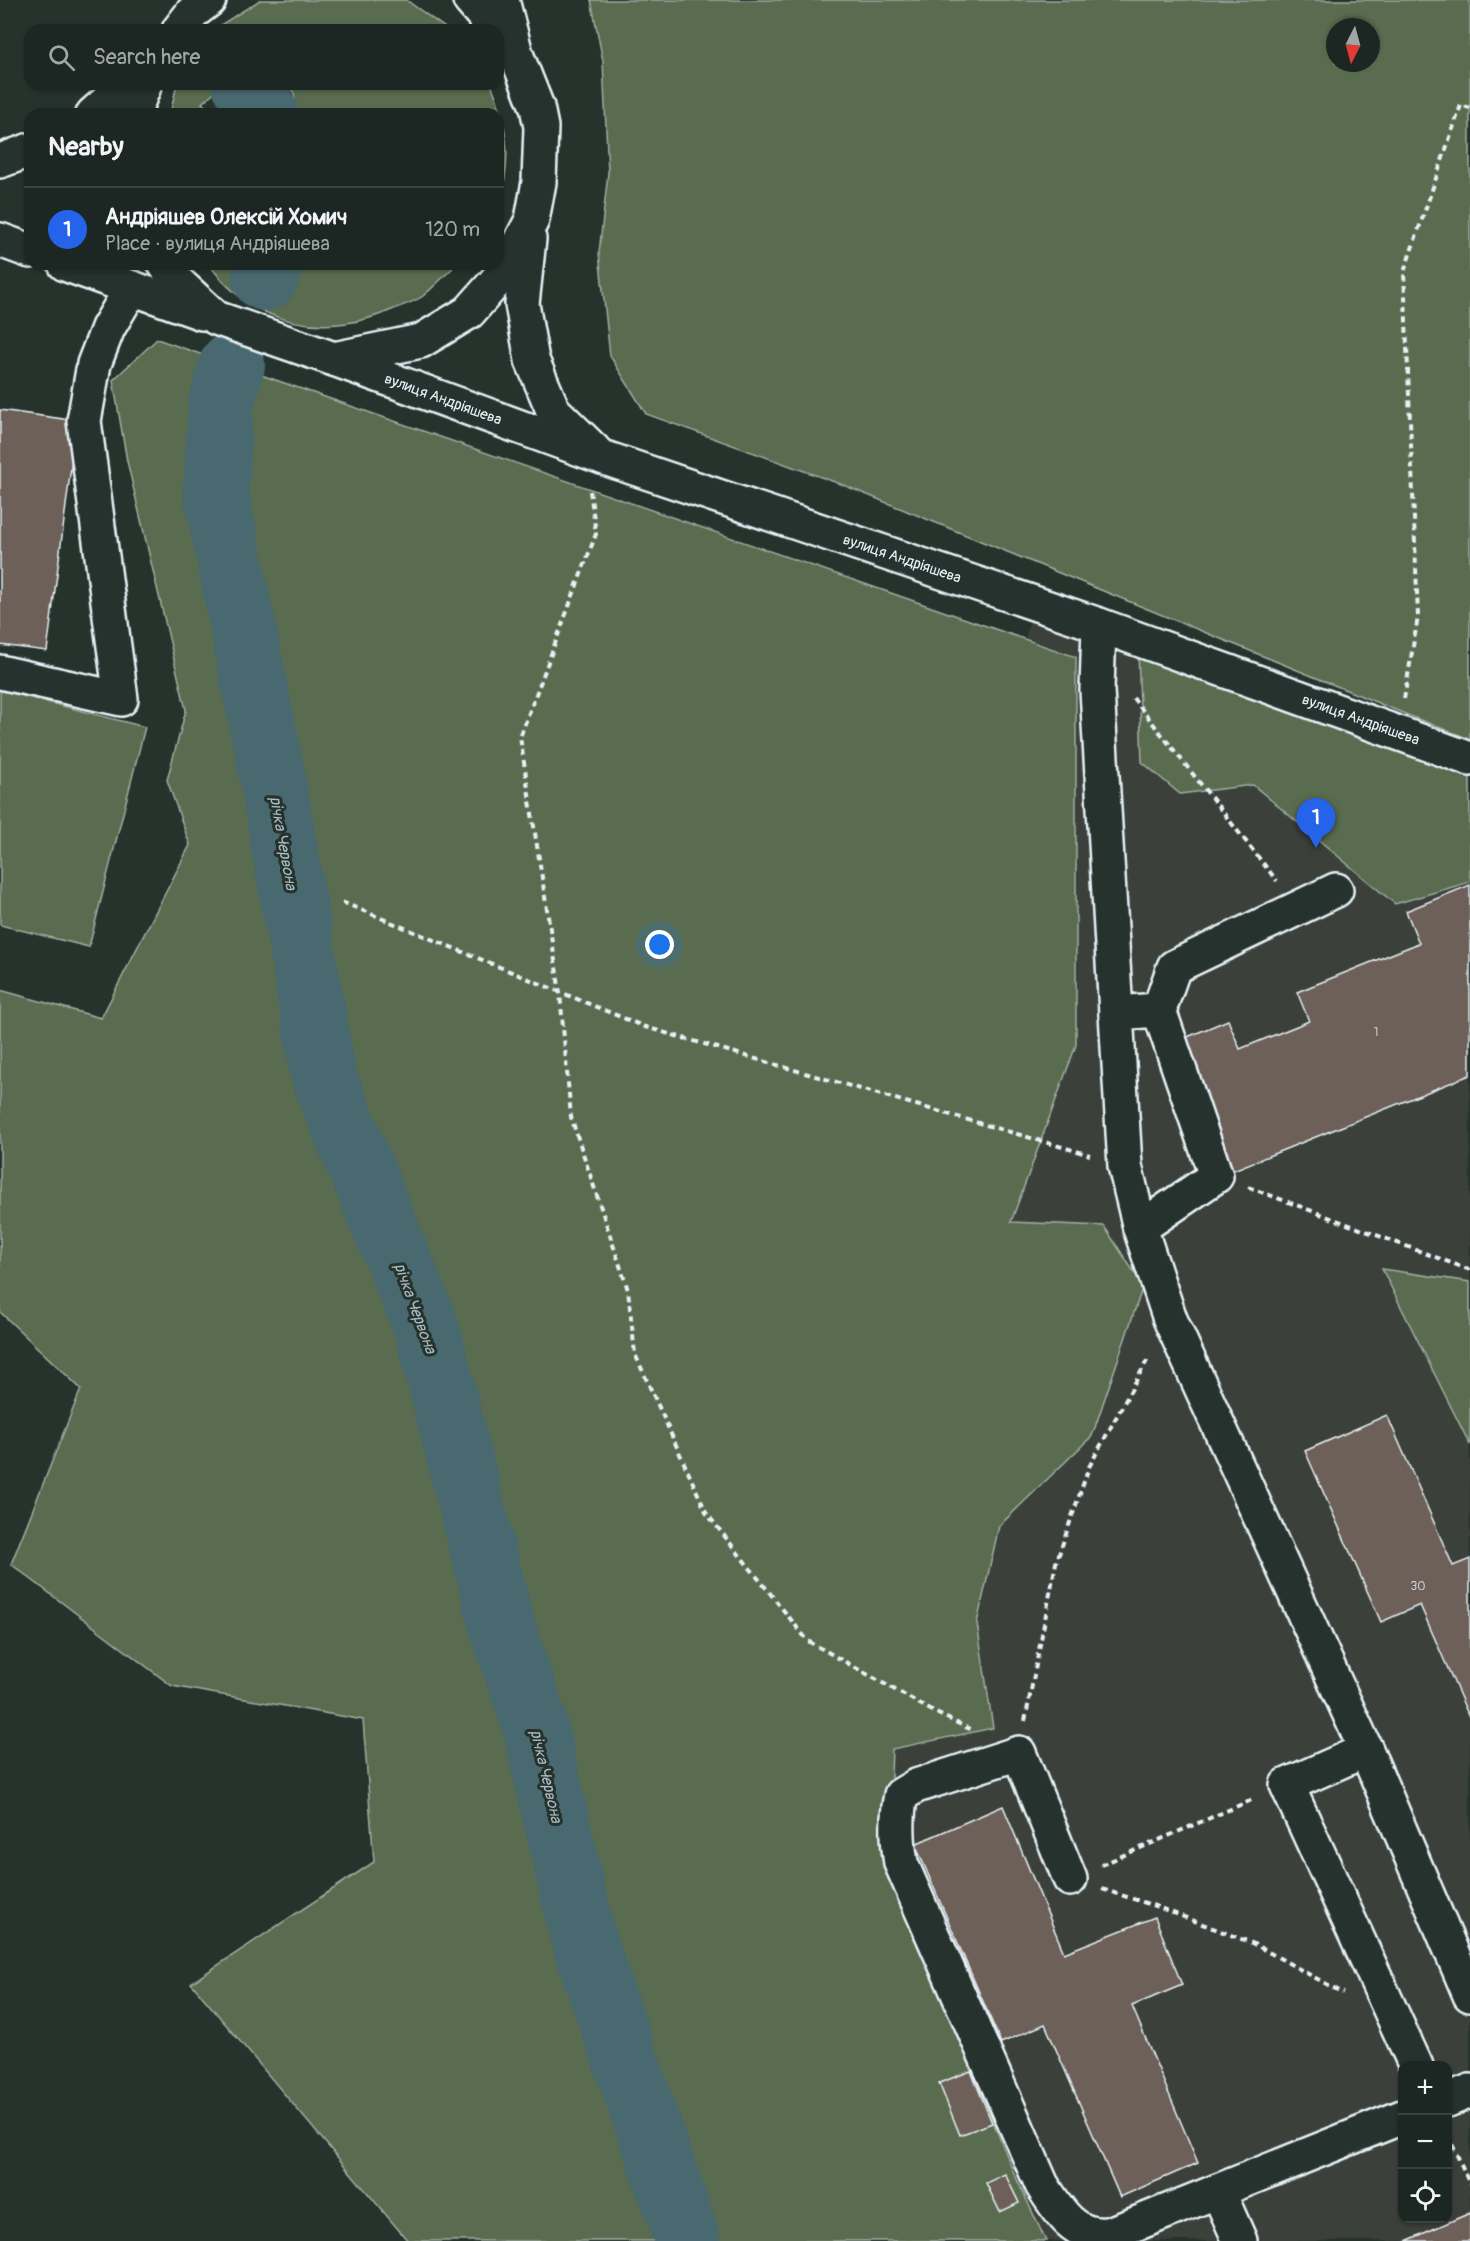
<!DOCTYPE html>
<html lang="en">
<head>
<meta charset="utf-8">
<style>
  :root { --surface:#1c2622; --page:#29322f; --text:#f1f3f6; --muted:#a0a5a5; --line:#3a4340; --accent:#2563eb }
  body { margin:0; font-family:Pangolin,sans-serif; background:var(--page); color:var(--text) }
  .controls { position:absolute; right:18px; bottom:18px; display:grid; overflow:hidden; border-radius:12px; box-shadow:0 2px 4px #0004 }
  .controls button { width:54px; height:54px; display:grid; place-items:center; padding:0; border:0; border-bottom:2px solid var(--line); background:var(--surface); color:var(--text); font:30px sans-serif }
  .compass { position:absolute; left:1326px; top:18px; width:54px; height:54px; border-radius:50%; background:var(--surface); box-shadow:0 2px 4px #0004; rotate:186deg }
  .you { position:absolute; left:660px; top:945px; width:21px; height:21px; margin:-15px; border:4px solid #fff; border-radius:50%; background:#1a73e8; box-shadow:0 0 0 9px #1a73e833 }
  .badge { display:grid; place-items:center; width:39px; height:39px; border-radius:50%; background:var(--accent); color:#fff; font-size:20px; font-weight:700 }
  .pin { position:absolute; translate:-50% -50px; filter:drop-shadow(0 2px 3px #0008) }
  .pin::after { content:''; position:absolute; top:32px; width:21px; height:18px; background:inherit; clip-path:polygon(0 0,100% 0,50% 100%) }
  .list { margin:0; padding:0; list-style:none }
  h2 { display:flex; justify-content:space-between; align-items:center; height:78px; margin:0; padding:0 24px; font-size:26px }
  h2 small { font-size:20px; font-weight:400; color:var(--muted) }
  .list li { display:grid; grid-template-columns:39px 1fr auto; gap:18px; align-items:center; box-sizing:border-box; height:84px; padding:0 24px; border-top:2px solid var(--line) }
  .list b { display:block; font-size:22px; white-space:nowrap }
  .list p { margin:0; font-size:20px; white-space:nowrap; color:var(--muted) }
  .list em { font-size:20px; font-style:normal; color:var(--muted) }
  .icon { flex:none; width:33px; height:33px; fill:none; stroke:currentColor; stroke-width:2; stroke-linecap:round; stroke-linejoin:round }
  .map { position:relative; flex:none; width:1470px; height:2241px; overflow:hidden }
  .search { position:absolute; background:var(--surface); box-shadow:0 2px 4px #0004; left:24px; top:24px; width:480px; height:66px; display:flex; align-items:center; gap:15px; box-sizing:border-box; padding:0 21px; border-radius:18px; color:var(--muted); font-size:22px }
  .panel { position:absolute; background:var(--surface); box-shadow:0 2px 4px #0004; left:24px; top:108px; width:480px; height:162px; border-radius:18px }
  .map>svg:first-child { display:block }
  .built { fill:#3b403a; fill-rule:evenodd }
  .green { fill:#5a6c4f; stroke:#a1aea4; stroke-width:1.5; fill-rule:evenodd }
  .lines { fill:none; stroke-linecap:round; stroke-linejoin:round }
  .river { stroke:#496970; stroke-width:66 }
  .building { fill:#6c6059; stroke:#e8f1f8; stroke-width:1.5 }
  .minor-casing { stroke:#e8f1f8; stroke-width:38 }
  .path { stroke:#e8f1f8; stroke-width:4; stroke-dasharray:6 4.5; stroke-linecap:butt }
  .minor { stroke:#26332d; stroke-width:33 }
  .labels { text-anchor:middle; stroke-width:6; stroke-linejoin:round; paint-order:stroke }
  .number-label { font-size:12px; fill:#c9cdd0 }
  .street-label { font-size:15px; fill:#e8f1f8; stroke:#26332d }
  .water-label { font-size:16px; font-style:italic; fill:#a8bbc2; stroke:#26332d }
</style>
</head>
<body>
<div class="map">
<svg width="1470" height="2241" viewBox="0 0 1470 2241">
  <rect width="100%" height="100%" fill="#26332d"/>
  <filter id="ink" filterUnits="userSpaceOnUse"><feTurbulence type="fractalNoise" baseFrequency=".0167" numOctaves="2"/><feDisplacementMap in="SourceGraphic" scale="12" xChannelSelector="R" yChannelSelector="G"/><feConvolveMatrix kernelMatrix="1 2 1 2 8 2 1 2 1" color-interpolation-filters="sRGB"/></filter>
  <g filter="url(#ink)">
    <!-- built -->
    <path class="built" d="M1032 611 1470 773V2241H793L690 1969ZM1402 2066H1448V2218H1402Z"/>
    <!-- green -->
    <g class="green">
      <path d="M260 0H406L448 30H216L222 24Z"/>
      <path d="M591 0H1470V739L1415 718 843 485 646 414 610 356 599 253 608 173 603 61ZM1335 27H1371V63H1335Z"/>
      <path d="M177 84H223L202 103 214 114H170Z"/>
      <path d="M286 84H491C507 122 513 164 498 203V114H296L294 93Z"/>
      <path d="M209 264H251L248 280 292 292 303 264H457C446 274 435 286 423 296 415 302 403 305 394 309 325 339 254 327 209 264Z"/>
      <path d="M157 339 1076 657V1045L1011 1222 1104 1226 1143 1286 1092 1436 999 1526 977 1623 993 1728 892 1749 888 1860 1013 2171 1046 2241H408L191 1983 374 1862 363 1720 172 1686 11 1564 81 1389 0 1312V990L101 1018 190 845 167 780 186 710 127 461 113 380Z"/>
      <path d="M1138 650 1470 772V882L1395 904 1253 785 1180 794 1142 762Z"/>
      <path d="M0 690 145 727 89 947 0 925Z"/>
      <path d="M1382 1269 1470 1282V1445Z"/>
    </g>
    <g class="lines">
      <!-- river -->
      <g class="river">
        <path d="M245 84 266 114"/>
        <path d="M265 278 270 264"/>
        <path d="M232 365 221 404 216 492 271 769 324 1078 427 1329 502 1626 534 1722 584 1941 688 2241"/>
      </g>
    </g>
    <!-- building -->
    <g class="building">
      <path d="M0 410 77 421 47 651 0 645Z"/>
      <path d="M1470 885V1075L1226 1173 1173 1043 1228 1020 1240 1049 1309 1021 1297 992 1419 943 1406 911Z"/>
      <path d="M1387 1415 1453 1566 1470 1559V1719L1420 1605 1381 1622 1305 1451Z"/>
      <path d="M1003 1806 1064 1953 1155 1917 1182 1985 1132 2006 1198 2163 1120 2197 1045 2024 1001 2043 915 1844Z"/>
      <path d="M971 2071 992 2123 960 2135 939 2083Z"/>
      <path d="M1005 2174 1019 2203 1000 2212 986 2183Z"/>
      <path d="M1470 2213V2241H1406Z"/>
    </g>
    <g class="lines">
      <!-- minor casing -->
      <g class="minor-casing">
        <g id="minor">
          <path d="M470 0 496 30"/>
          <path d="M502 0 516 54"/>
          <path d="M179 30 193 12 209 0"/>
          <path d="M93 114 127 84"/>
          <path d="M133 114 145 84"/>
          <path d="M0 161 30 150"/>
          <path d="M529 239 522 304 532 360 553 410 594 450"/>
          <path d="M0 240 30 251"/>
          <path d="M65 264 202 313"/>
          <path id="s1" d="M165 264 175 280 216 318 334 359 602 457 1099 625 1470 759"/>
          <path d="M334 359 421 341 469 312 506 270 532 220 539 182 541 127 537 107 516 54 498 33"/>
          <path d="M1099 625 1097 690 1125 1166 1140 1228 1170 1319 1366 1750 1470 1995"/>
          <path d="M0 672 121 699 84 421 94 364 108 328 124 301 135 289"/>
          <path d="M1159 1010 1174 967 1336 890"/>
          <path d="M1116 1013 1159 1010 1216 1176 1140 1228"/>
          <path d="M1366 1750 1287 1785 1416 2066"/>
          <path d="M1070 1879 1019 1753 916 1786 901 1795C896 1818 897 1839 901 1863L1042 2185C1057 2208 1074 2238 1106 2234 1113 2233 1121 2229 1128 2227L1402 2117"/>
          <path d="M1448 2100 1470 2091"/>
          <path d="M1218 2191 1240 2241"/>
        </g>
      </g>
      <!-- path -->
      <g class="path">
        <path d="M590 491 596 534 520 737 560 993 571 1117 628 1290 635 1354 707 1514 808 1641 936 1713 972 1730"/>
        <path d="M1133 698 1277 881"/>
        <path d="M1404 699 1418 617 1404 272 1461 105 1470 108"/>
        <path d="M342 902 645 1027 1090 1155"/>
        <path d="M1248 1187 1470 1270"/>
        <path d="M1025 1721 1056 1563 1089 1467 1148 1359"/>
        <path d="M1101 1865 1254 1799"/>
        <path d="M1102 1889 1155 1906 1252 1943 1343 1993"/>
        <path d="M1448 2135 1470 2184"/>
        <path d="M1409 2221 1410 2218"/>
      </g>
      <!-- minor -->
      <use href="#minor" class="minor"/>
    </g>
  </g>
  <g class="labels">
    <!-- number labels -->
    <g class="number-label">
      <text x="1376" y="1036">1</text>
      <text x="1418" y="1590">30</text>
    </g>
    <!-- street labels -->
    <g class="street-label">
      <text dy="5" stroke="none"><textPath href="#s1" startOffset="316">вулиця Андріяшева</textPath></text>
      <text dy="5" stroke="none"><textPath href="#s1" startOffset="802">вулиця Андріяшева</textPath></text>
      <text dy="5" stroke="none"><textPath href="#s1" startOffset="1288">вулиця Андріяшева</textPath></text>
    </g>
    <!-- water labels -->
    <g class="water-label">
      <text transform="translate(284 843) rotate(80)" y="6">річка Червона</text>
      <text transform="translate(416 1308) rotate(70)" y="6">річка Червона</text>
      <text transform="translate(547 1776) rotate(77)" y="6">річка Червона</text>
    </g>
  </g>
</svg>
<div class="controls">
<button>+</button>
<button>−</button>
<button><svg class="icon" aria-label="locate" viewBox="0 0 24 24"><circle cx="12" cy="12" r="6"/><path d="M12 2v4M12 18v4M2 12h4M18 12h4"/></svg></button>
</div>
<svg class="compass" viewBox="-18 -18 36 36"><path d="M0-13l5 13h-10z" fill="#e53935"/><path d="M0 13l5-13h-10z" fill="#a0a5a5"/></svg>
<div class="you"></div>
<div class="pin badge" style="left:1316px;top:848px">1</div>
<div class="search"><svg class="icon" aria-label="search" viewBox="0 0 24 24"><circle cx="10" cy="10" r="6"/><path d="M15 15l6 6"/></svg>Search here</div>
<section class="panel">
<h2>Nearby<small></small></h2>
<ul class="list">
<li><span class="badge">1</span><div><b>Андріяшев Олексій Хомич</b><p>Place · вулиця Андріяшева</p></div><em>120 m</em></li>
</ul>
</section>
</div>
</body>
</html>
